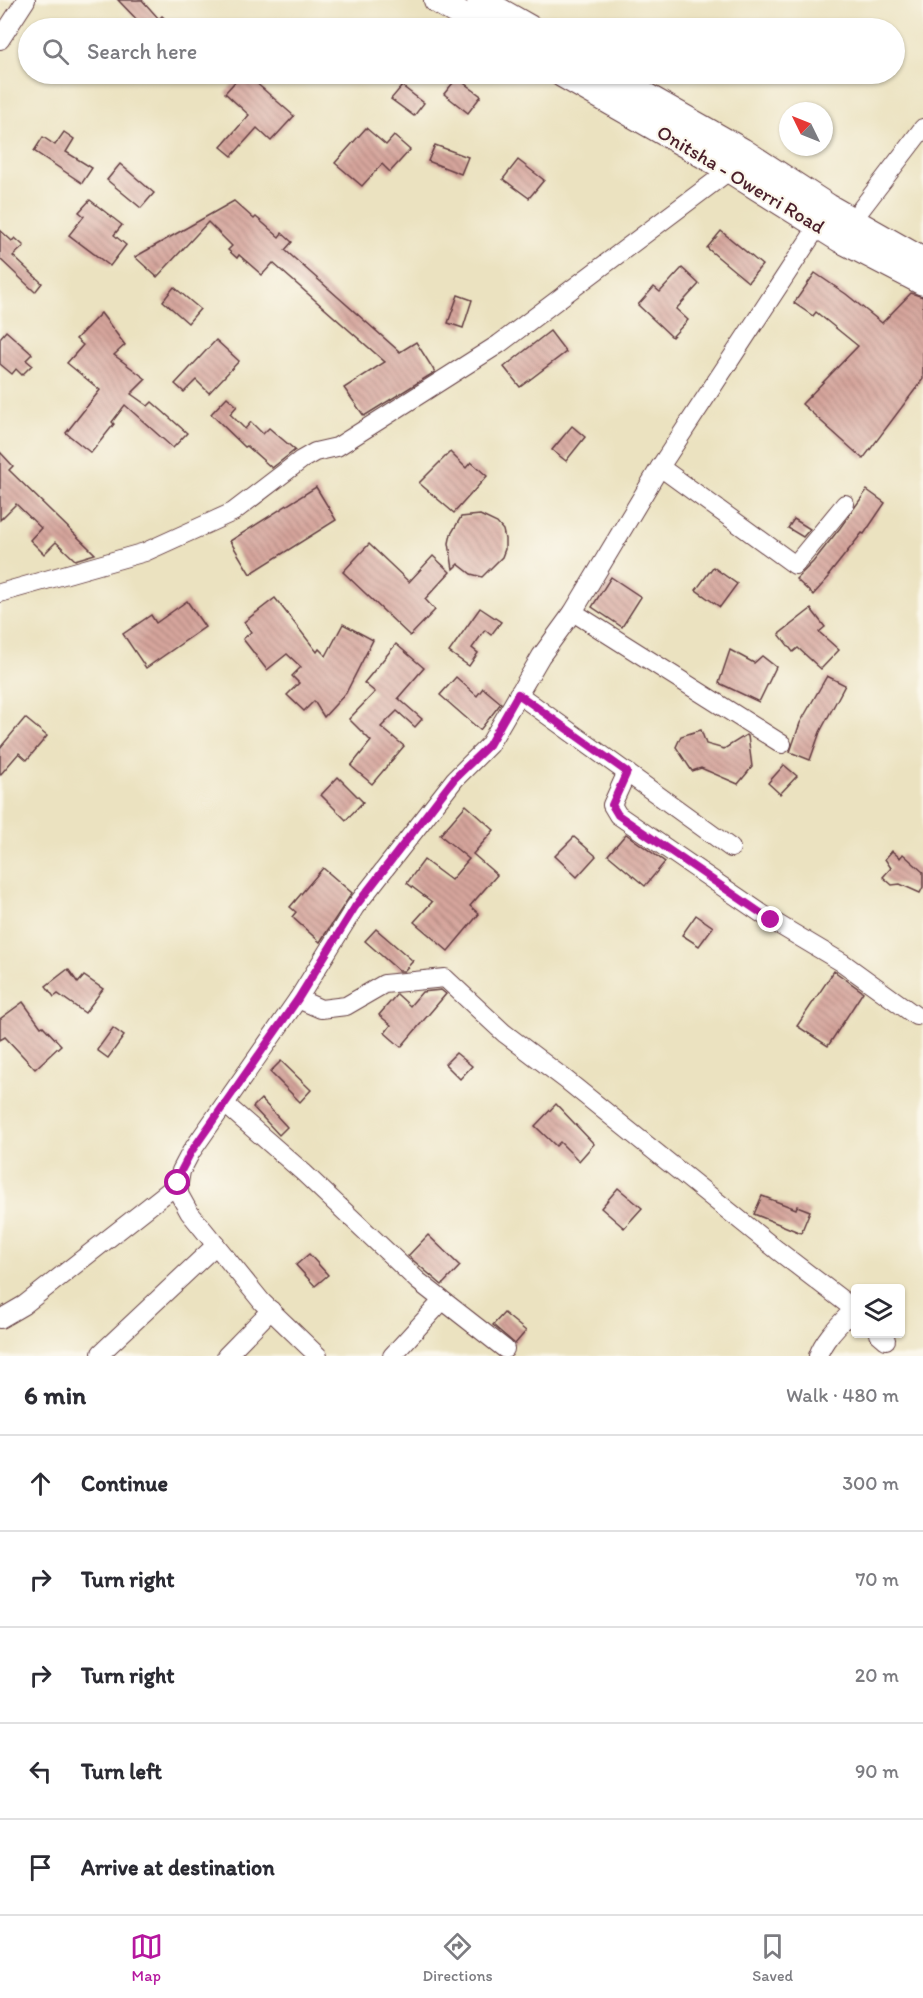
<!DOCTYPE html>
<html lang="en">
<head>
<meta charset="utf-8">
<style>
  :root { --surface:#fff; --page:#f2f2f3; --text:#2b2b33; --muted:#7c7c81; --line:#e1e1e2; --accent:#b5179e }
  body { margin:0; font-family:Itim,sans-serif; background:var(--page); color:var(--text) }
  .controls { position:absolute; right:18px; bottom:18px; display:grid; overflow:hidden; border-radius:6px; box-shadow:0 2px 4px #0004 }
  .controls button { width:54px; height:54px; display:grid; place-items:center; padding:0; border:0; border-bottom:2px solid var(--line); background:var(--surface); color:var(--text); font:30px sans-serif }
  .compass { position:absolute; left:779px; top:102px; width:54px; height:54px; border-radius:50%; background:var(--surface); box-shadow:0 2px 4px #0004; rotate:313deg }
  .stop { position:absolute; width:18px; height:18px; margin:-14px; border:4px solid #b5179e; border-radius:50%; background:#fff }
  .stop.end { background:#b5179e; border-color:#fff; box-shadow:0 2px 6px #0008 }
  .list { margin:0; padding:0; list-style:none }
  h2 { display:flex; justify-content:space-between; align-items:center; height:78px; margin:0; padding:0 24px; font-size:26px }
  h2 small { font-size:20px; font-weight:400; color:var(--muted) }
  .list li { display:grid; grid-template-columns:39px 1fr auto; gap:18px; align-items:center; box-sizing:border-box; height:96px; padding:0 24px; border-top:2px solid var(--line) }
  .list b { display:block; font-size:22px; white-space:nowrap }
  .list em { font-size:20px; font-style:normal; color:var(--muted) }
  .icon { flex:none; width:33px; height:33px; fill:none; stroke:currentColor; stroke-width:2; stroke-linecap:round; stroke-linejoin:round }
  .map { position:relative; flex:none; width:923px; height:1356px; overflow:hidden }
  .search { position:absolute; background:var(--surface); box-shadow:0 2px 4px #0004; left:18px; right:18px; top:18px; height:66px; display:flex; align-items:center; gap:15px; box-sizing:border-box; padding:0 21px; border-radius:33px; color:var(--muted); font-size:22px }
  .sheet { height:558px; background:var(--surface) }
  nav { display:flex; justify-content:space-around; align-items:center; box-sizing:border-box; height:84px; border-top:2px solid var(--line); background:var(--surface); font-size:16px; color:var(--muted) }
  nav a { display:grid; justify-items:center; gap:3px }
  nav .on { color:var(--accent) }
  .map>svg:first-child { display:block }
  .building { fill:url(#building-back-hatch) }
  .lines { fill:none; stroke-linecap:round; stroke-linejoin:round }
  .minor-casing { stroke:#623c41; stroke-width:20 }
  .highway-casing { stroke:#623c41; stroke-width:28 }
  .minor { stroke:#fff; stroke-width:18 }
  .highway { stroke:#fff; stroke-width:26 }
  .route { stroke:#b5179e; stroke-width:8 }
  .labels { text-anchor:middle; stroke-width:4.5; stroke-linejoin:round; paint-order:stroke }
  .street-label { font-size:20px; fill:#4a1f2b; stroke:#fbf7ec }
</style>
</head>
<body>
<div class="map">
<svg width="923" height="1356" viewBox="0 0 923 1356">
  <defs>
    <pattern id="building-back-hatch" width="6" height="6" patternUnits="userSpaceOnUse" patternTransform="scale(1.5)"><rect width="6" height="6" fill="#d6a59c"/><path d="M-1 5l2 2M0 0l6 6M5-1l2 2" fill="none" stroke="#b0867f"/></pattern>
  </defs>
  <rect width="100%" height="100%" fill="#fbf7ec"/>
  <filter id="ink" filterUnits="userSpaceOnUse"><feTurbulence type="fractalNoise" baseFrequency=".0167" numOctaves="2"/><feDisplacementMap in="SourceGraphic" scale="12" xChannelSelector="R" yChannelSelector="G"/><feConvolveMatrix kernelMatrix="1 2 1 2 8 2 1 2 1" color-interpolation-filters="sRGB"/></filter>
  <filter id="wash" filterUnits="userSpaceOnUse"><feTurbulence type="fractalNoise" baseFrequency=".008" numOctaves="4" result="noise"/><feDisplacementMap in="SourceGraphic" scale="24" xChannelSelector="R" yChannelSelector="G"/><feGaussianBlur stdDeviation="1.35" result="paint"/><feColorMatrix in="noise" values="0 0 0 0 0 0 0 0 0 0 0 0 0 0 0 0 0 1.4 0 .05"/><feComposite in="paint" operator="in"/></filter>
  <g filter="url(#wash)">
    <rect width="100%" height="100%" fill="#ebe2c0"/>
    <g id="blocks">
      <!-- building -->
      <g class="building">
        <path d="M118 0H142L159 19 162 16 175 28H145Z"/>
        <path d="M242 74H246L294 116 271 141 257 128 232 156 221 147 249 115 225 93Z"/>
        <path d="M457 78 481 96 468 113 444 94Z"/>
        <path d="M402 86 424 103 414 116 391 99Z"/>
        <path d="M366 128 386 145 394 136 410 150 390 172 382 164 362 186 335 163Z"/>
        <path d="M64 132 74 139 66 152 92 168 82 183 34 151 43 137 55 145Z"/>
        <path d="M435 145 468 157 461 174 428 161Z"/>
        <path d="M518 160 544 180 529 198 503 179Z"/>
        <path d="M120 164 154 193 141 208 107 180Z"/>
        <path d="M90 200 122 225 114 235 126 245 110 266 69 235 84 216 79 212Z"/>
        <path d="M234 201 254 219 256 217 279 237 282 233 292 242 285 250 400 352 416 342 435 372 364 416 344 388 385 362 273 263 262 275 239 255 237 258 228 250 232 246 208 222 157 277 135 257Z"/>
        <path d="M0 230 12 241 15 238 24 246 13 256 42 283 35 292 0 259Z"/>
        <path d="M721 231 762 265 748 282 707 248Z"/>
        <path d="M682 268 699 284 676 309 688 320 672 337 638 305 654 287 660 292Z"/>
        <path d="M815 273 846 294 882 323 911 293 923 297V379L863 459 802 404 858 346 816 312 813 316 794 303Z"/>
        <path d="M174 287 200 309 188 323 163 301Z"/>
        <path d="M458 295 472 300 463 328 448 323Z"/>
        <path d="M101 313 125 345 114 355 146 379 131 394 148 406 152 402 187 433 173 448 125 405 112 422 114 424 91 453 66 433 100 390 67 363 83 345 76 339Z"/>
        <path d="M6 331 32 354 26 360 32 365 22 375 16 369 12 374 0 364V338Z"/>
        <path d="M550 331 566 352 520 387 504 367Z"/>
        <path d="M216 340 239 361 209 393 196 380 184 392 175 384Z"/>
        <path d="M227 397 237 406 230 414 245 429 251 422 263 434 269 428 295 450 272 468 247 446 245 447 211 414Z"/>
        <path d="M572 426 585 437 566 461 552 450Z"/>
        <path d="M0 452 13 466 9 470 95 554 75 560 56 542 44 554 30 540 41 528 16 504 0 520Z"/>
        <path d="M450 452 466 468 471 462 487 476 454 513 419 483Z"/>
        <path d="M316 487 336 520 250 574 230 541Z"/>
        <path d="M867 490 885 503 864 534 862 533 828 576 829 577 813 595 796 579 813 562 840 528Z"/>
        <path d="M480 515 497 523 503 530 505 539V549L502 557 482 577 471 574 458 564 453 569 449 543 451 534 461 517Z"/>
        <path d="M794 519 810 529 803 537 788 528Z"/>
        <path d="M369 544 409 582 433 556 450 572 425 599 435 610 410 636 343 572Z"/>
        <path d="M713 567 737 584 720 607 696 590Z"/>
        <path d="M611 577 641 597 622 627 592 607Z"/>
        <path d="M275 598 317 652 319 649 326 656 343 624 373 640 346 693 324 717 314 701 304 711 287 695 299 683 292 676 301 667 287 654 267 670 243 639 251 632 244 622Z"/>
        <path d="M187 601 205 627 146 668 123 634 151 615 156 623Z"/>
        <path d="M480 608 501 622 491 635 485 630 472 648 478 653 469 666 449 652Z"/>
        <path d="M811 609 825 627 819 632 839 650 821 669 798 648 793 652 779 634Z"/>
        <path d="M396 644 424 668 398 698 422 719 415 727 397 711 381 727 404 746 372 784 351 766 371 741 349 719 375 692 364 683Z"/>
        <path d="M730 650 754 663 762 656 776 667 759 702 719 683Z"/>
        <path d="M827 676 845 685 820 732 810 760 790 752 800 723Z"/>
        <path d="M456 677 477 696 483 688 501 703 480 730 440 695Z"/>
        <path d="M25 718 47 736 27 760 19 753 0 775V748Z"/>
        <path d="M701 730 706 744 724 749 746 735 748 736 752 767 738 784 701 768 692 771 676 747 681 736Z"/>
        <path d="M784 765 797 776 780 794 768 783Z"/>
        <path d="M338 777 363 802 346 820 321 795Z"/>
        <path d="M466 805 494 830 473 854 497 875 470 906 479 914 448 951 414 922 432 902 407 883 424 860 451 880 469 859 440 835Z"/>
        <path d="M626 834 665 862 645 886 608 855Z"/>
        <path d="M574 837 596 856 577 877 555 856Z"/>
        <path d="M892 851 900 858 903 854 923 872V887L920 893 900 884 892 885 883 877 891 868 885 859Z"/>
        <path d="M323 868 352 893 320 942 292 917 296 912 290 907Z"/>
        <path d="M696 915 713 927 699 946 682 935Z"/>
        <path d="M376 929 413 961 404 971H399L365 941Z"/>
        <path d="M68 969 78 983 84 976 103 989 85 1013 58 994 54 997 46 986Z"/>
        <path d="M834 971 863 992 828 1046 797 1026Z"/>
        <path d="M441 990 446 994 401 1047 385 1033 391 1025 379 1015 397 994 410 1006 422 992Z"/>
        <path d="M23 1002 41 1027 43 1026 61 1045 35 1069 5 1037 0 1040V1019Z"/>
        <path d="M113 1028 124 1036 108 1058 97 1050Z"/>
        <path d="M456 1053 472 1066 460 1079 445 1064Z"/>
        <path d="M281 1061 311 1090 300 1102 270 1072Z"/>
        <path d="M261 1099 287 1127 279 1135 253 1107Z"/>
        <path d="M556 1104 594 1144 579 1161 560 1142 556 1146 535 1126Z"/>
        <path d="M618 1188 642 1208 624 1228 601 1208Z"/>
        <path d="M762 1196 796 1209 797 1206 810 1211 801 1233 754 1214Z"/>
        <path d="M428 1235 460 1266 442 1285 408 1256Z"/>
        <path d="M309 1254 328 1275 315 1286 296 1265Z"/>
        <path d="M504 1313 526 1331 515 1344 493 1325Z"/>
      </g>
    </g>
  </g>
  <g filter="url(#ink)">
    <use href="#blocks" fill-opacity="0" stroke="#623c41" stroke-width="1.5"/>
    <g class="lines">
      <!-- minor casing -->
      <g class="minor-casing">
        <g id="minor">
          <path d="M0 40 26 0"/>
          <path d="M852 221 923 128"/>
          <path d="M660 467 795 565 845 504"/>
          <path d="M0 593 145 552 233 512 301 460 315 452 337 447 499 344 730 170"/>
          <path d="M573 612 782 744"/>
          <path d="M518 694 731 848"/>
          <path d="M627 772 612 805 618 815 771 920 843 963 916 1016"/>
          <path d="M298 999 321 1009 346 1006 384 984 445 978 504 1033 565 1079 777 1250 854 1309"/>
          <path d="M225 1104 304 1173 418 1281 505 1349"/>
          <path d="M0 1319 24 1305 179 1183"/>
          <path d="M879 1334 886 1340"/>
          <path d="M101 1353 216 1245"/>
          <path d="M226 1356 271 1310"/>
          <path d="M318 1356 262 1302 189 1212 179 1194V1183L181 1171 191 1152 298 999 355 907 455 779 489 745 541 656 573 612 660 467 818 226"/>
          <path d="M392 1356 442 1301"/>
          <path d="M818 1356C824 1338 841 1323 854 1309L856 1311"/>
        </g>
      </g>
      <!-- highway casing -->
      <g class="highway-casing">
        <g id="highway">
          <path d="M437 0 484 28"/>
          <path d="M480 0 529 28"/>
          <path d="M562 74 730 170 840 239 923 282"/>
          <path d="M607 74 742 151 828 207 923 261"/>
        </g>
      </g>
      <!-- minor -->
      <use href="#minor" class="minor"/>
      <!-- highway -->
      <use href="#highway" class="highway"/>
    </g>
  </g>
  <g class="lines" filter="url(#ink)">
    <!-- route -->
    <path class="route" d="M178 1183 181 1171 191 1152 298 999 355 907 454 779 489 745 518 694 627 772 612 805 618 815 771 920"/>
  </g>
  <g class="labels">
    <!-- street labels -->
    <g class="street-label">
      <text transform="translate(741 179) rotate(31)" y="7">Onitsha - Owerri Road</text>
    </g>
  </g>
</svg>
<div class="controls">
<button><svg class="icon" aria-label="layers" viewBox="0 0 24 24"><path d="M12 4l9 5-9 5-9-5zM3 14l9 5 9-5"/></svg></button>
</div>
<svg class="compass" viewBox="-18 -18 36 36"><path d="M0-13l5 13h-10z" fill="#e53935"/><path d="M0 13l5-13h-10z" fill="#7c7c81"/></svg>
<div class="stop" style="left:178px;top:1183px"></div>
<div class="stop end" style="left:771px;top:920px"></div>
<div class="search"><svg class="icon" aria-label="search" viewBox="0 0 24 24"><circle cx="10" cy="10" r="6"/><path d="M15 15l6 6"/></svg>Search here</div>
</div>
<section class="sheet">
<h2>6 min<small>Walk · 480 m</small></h2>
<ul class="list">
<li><svg class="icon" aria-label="ahead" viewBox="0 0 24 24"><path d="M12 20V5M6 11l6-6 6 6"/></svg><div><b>Continue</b></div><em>300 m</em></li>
<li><svg class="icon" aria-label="right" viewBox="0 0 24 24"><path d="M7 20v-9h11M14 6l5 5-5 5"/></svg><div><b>Turn right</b></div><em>70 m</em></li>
<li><svg class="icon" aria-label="right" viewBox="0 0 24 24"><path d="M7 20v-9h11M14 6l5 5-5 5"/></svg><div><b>Turn right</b></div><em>20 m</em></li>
<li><svg class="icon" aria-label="left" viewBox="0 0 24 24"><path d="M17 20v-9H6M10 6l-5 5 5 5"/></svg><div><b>Turn left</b></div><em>90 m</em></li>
<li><svg class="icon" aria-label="arrive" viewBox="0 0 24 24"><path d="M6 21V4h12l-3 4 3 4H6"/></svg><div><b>Arrive at destination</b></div></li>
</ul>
</section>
<nav>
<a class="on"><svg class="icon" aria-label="map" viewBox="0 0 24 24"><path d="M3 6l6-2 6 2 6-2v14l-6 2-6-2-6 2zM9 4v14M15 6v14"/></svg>Map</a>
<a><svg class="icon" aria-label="directions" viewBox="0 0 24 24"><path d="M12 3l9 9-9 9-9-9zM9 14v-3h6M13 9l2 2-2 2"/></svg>Directions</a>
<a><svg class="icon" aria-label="saved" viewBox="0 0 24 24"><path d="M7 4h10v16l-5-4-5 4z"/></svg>Saved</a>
</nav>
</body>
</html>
